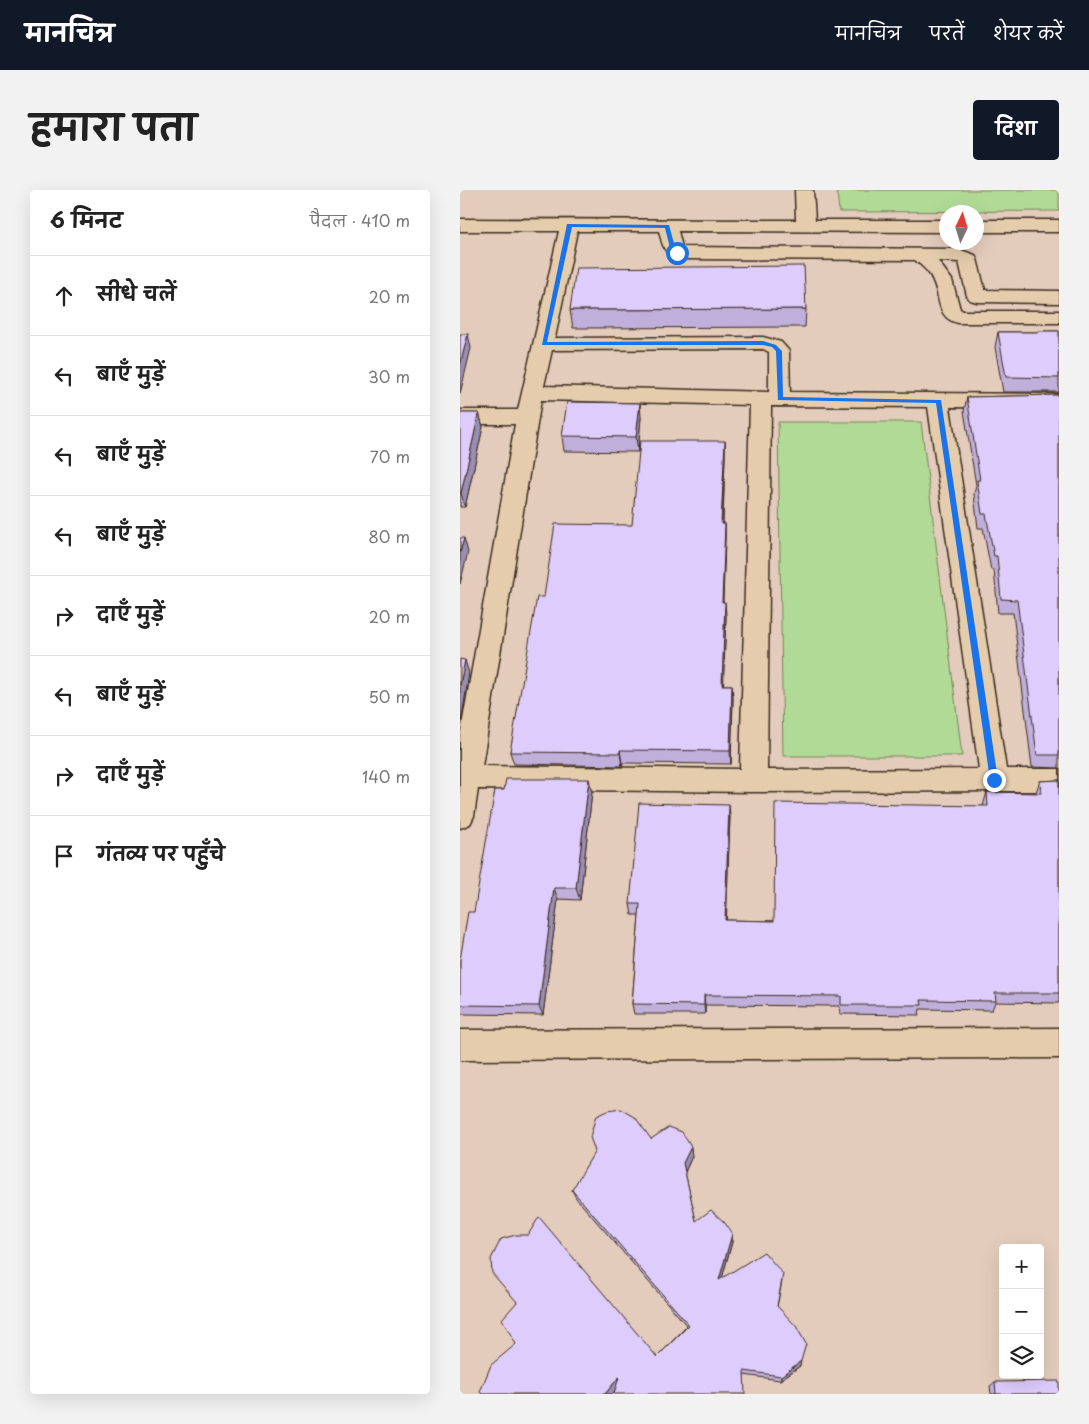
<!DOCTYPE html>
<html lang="hi">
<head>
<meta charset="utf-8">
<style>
  :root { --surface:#fff; --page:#f2f2f2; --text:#222; --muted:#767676; --line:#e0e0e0; --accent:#111827 }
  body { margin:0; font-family:"Playpen Sans","Playpen Sans Deva",sans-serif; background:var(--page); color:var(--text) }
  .controls { position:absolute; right:15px; bottom:15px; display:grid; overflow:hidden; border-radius:5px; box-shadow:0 5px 20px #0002 }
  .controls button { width:45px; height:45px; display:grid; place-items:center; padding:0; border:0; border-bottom:1px solid var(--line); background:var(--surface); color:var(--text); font:25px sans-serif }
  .compass { position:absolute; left:479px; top:15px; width:45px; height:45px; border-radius:50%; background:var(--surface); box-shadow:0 5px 20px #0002; rotate:4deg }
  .stop { position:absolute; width:15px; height:15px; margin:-11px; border:4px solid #1a73e8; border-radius:50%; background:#fff }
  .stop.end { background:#1a73e8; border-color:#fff; box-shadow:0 1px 5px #0008 }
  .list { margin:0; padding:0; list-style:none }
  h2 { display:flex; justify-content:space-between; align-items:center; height:65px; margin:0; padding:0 20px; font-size:21px }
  h2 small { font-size:16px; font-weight:400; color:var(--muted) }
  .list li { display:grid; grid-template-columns:32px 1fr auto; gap:15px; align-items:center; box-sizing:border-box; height:80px; padding:0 20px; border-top:1px solid var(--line) }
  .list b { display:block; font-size:19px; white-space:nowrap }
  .list em { font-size:16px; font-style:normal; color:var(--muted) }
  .icon { flex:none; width:28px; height:28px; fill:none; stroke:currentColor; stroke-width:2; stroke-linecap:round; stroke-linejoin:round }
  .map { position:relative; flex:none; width:599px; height:1204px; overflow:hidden; border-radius:5px }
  header { display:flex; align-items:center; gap:30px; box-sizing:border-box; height:70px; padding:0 25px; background:var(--accent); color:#fff }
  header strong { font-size:24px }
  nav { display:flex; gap:28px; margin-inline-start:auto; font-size:18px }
  .intro { display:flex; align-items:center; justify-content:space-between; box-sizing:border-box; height:120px; padding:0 30px }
  h1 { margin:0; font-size:35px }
  .button { padding:12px 22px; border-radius:5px; background:var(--accent); color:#fff; font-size:18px; font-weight:700 }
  main { display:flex; gap:30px; padding:0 30px }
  aside { flex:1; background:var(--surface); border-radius:5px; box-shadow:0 5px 20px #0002 }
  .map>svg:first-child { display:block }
  .green { fill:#b1da97; stroke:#76825a }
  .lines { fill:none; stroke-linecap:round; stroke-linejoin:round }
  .minor-casing { stroke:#3b2a1e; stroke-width:3 }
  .minor { fill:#e4ccac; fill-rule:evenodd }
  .wall { fill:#bfafda; stroke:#3b2a1e }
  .shaded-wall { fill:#9b8fb1; stroke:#3b2a1e }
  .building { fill:#deccfd; stroke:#3b2a1e }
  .route { fill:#1a73e8 }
</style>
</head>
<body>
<header>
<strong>मानचित्र</strong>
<nav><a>मानचित्र</a><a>परतें</a><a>शेयर करें</a></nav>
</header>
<div class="intro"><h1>हमारा पता</h1><a class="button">दिशा</a></div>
<main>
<aside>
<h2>6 मिनट<small>पैदल · 410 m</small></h2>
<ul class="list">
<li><svg class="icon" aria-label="ahead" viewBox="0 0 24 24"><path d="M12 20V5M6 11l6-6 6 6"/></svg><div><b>सीधे चलें</b></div><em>20 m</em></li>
<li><svg class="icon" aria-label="left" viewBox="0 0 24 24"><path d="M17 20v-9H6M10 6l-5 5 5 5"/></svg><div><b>बाएँ मुड़ें</b></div><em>30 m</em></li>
<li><svg class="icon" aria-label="left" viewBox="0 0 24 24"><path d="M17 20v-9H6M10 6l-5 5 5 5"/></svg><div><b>बाएँ मुड़ें</b></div><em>70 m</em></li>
<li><svg class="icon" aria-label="left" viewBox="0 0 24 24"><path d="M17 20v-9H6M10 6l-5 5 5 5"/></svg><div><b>बाएँ मुड़ें</b></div><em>80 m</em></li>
<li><svg class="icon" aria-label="right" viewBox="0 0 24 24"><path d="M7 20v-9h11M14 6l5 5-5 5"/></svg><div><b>दाएँ मुड़ें</b></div><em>20 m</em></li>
<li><svg class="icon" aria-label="left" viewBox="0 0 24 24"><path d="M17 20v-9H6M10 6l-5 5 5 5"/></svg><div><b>बाएँ मुड़ें</b></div><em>50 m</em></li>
<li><svg class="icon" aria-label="right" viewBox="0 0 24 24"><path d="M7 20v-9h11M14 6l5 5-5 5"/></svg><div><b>दाएँ मुड़ें</b></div><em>140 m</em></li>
<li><svg class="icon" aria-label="arrive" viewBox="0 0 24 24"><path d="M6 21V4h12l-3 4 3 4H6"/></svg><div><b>गंतव्य पर पहुँचे</b></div></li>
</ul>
</aside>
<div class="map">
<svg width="599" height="1204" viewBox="0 0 599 1204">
  <rect width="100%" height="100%" fill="#e3ccbc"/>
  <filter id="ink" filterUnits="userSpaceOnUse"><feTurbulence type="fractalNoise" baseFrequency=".02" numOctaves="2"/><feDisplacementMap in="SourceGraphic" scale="10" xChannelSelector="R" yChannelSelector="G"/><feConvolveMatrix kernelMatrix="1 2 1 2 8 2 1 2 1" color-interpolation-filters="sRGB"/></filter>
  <g filter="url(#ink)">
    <!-- green -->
    <g class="green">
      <path d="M377 0H599V21L379 22Z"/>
      <path d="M318 232H461L502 566H323Z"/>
    </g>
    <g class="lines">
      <!-- minor casing -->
      <g class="minor-casing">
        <g id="minor">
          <path d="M335 0H353L355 30H487V42L218 41 222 57 498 59 515 65 517 69 525 100 599 101V113L517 112 510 110 507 106 499 72 478 71 492 90 500 119 503 121H599V133H498C476 128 481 108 473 91 470 82 462 76 455 70L217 69C204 65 202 53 199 41H117L95 148 303 147 321 152 329 161 330 202 599 204V218L490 217 546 579H599V601L293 602 18 599 14 626 10 634 0 638V547L55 234H0V220H58L99 41H0V29L336 30ZM303 159 309 162V202L84 196 92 160ZM81 210 290 215 280 579 22 576ZM311 216 468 217 519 579 307 580Z"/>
          <rect x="516" y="30" width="83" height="12"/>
          <path d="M599 838V868L0 870V840Z"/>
        </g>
      </g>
      <!-- minor -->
      <use href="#minor" class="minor"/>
    </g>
    <!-- wall -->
    <g class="wall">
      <path d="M346 119 345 137 113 138 110 120Z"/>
      <path d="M578 141H599V202H543L535 157 538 142H577Z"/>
      <path d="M599 205V578L572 577 553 423H538L534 380H531L523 338H518L514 304 516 295 504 221 507 207Z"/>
      <path d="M0 223H19L23 237 5 317H0Z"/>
      <path d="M181 227 178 262 104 261 102 246Z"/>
      <path d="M265 251V266L263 334H265V349L263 412 266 426 263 495H272L273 509 271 574 162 573V576L54 574 50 562 84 407 172 335Z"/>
      <path d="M599 590V813L535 812 532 820 460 819 459 825 380 824 379 816 245 815V824H174L172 814 179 725H172L170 714 270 626 266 730 314 731 523 616 527 602H576L580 591Z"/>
      <path d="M132 602 120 710 98 709 83 825 0 824V770L14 722Z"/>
      <path d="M232 966 225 982 236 1031 272 1044V1052L262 1088 322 1091 317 1117 340 1176 320 1190 284 1185 155 1201 152 1204H22L197 1167 227 1136 116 1008 112 1000Z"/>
      <path d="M535 1192 599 1204H531L530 1196Z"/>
    </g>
    <!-- shaded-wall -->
    <g class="shaded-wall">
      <path d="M8 144 11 158 0 204V175Z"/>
      <path d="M180 213 181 227 178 262 176 247Z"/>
      <path d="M19 223 23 237 5 317 1 303Z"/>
      <path d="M265 251V266L262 349 261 334Z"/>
      <path d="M265 334V349L262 426V412Z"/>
      <path d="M4 348 8 362 0 394V363Z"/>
      <path d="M265 412 266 426 263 509 262 495Z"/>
      <path d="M5 470 9 483 1 533 0 495Z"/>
      <path d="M272 495 273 509 271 574 270 561Z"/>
      <path d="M160 560 162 573V576L160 563Z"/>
      <path d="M129 589 132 602 120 710 116 698Z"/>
      <path d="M269 615 270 626 266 741 265 730Z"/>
      <path d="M94 698 98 709 83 825 79 816Z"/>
      <path d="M244 805 245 815V824L244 815Z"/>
      <path d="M231 957 232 966 225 982 223 973Z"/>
      <path d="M272 1044V1052L260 1096 259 1090Z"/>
      <path d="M341 1171 340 1176 320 1190 321 1186Z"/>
      <path d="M159 1187 163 1191 152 1204H145Z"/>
    </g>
    <!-- building -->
    <g class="building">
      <path d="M344 76 346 119 110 120 116 78Z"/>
      <path d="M578 141H599V188L546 187 538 142H578Z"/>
      <path d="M0 144H8L0 175Z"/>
      <path d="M599 205V565H577L557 410 541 409 537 366H534L526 324H522L517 290H520L507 207Z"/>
      <path d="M107 212 180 213 176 247 102 246Z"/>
      <path d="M0 223H19L1 303H0Z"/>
      <path d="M180 251H265L261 334H265L262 412H265L262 495H272L270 561 160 560V563L50 562 77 407H84L95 334 172 335Z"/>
      <path d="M0 348H4L0 363Z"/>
      <path d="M0 469 5 470 0 495Z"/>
      <path d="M46 589H129L116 698H94L79 816 0 815V770L8 722H14L35 600H44Z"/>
      <path d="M599 590V803H535L536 811 461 810 462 815H381V806L244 805V815L172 814 180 714H170L179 613 269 615 265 730 314 731 315 613 528 616 527 602 581 603 580 591Z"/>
      <path d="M161 919 175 927 191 949 209 937 222 942 231 957 223 973 236 1031 251 1020 265 1033 272 1044 259 1090 304 1062 323 1084 317 1116 336 1136 346 1154 341 1171 321 1186 284 1181 285 1204H154L159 1187 145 1204H22L20 1202 31 1175 56 1154 42 1129 57 1112 32 1083 31 1069 41 1049 56 1045H68L79 1027 197 1167 229 1135 112 1000 135 961 130 947 136 926 147 921Z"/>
      <path d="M599 1191V1204H536L535 1192Z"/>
    </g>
  </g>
  <!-- route -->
  <path class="route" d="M107 34 209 35 215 57 220 63 215 64 210 58 205 38 112 37 87 152 303 151 316 155 322 161 323 207 481 210 538 590 537 592 534 593 530 590 476 213 318 210 316 161 312 157 303 155H82Z"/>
</svg>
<div class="controls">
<button>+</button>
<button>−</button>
<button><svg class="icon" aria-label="layers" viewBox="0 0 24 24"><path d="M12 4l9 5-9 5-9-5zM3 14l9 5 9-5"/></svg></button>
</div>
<svg class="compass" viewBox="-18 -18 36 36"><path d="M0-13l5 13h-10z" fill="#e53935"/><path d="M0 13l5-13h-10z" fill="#767676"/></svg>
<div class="stop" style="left:217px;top:63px"></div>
<div class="stop end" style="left:534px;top:590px"></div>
</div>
</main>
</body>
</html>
